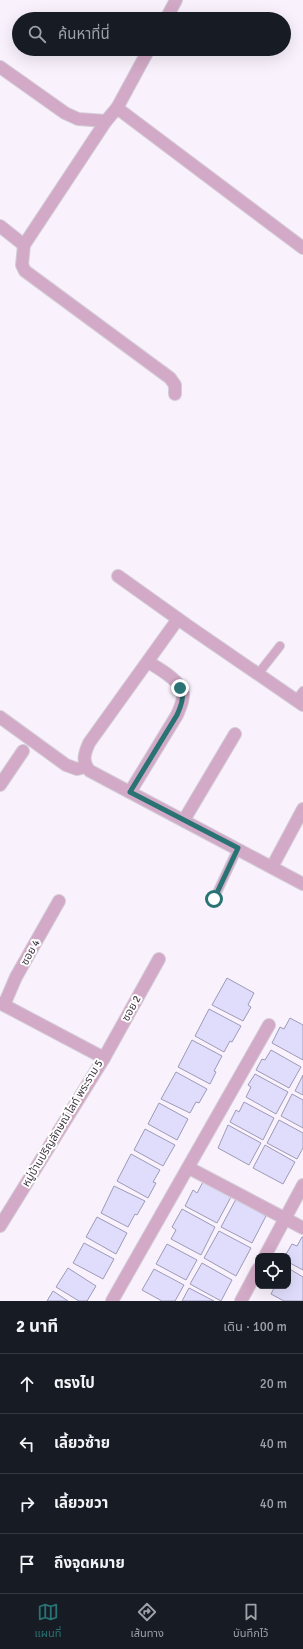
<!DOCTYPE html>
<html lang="th">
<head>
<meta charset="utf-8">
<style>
  :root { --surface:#171b24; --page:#20242c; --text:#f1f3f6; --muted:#9ea1a6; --line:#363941; --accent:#297374 }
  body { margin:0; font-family:Signika,"Noto Sans Thai",sans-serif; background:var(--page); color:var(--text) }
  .controls { position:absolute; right:12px; bottom:12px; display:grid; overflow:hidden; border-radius:8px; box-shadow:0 4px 16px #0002 }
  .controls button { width:36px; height:36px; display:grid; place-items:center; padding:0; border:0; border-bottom:1px solid var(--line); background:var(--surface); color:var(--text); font:20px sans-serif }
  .stop { position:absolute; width:12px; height:12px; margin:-9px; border:3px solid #297374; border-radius:50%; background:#fff }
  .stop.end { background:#297374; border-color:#fff; box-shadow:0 1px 4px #0008 }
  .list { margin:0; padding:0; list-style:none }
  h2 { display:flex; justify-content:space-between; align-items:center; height:52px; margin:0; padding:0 16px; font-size:17px }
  h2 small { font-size:13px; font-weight:400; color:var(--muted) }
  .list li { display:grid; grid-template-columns:26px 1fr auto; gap:12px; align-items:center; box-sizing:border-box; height:60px; padding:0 16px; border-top:1px solid var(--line) }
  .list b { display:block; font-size:15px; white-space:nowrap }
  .list em { font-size:13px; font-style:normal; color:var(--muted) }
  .icon { flex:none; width:22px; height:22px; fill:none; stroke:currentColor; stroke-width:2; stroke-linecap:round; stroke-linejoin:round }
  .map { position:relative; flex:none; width:303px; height:1301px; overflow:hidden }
  .search { position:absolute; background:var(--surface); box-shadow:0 4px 16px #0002; left:12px; right:12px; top:12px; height:44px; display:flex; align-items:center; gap:10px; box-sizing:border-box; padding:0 14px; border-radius:22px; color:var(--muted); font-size:15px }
  .sheet { height:292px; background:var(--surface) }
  nav { display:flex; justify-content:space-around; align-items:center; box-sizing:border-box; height:56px; border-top:1px solid var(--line); background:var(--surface); font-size:11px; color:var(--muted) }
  nav a { display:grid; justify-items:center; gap:2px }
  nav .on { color:var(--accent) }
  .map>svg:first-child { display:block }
  .building { fill:#e0ddfc; stroke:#9d9ab6 }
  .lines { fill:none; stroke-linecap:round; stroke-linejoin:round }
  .lane-casing { stroke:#d4cdd8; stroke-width:10 }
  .street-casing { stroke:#d4cdd8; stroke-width:14 }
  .lane { stroke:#d2a9c6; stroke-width:8 }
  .street { stroke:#d2a9c6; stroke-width:12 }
  .route { stroke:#297374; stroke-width:5 }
  .labels { text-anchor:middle; stroke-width:4; stroke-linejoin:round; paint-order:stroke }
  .street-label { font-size:11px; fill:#413a45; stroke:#fff }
</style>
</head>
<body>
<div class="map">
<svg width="303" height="1301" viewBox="0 0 303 1301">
  <rect width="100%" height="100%" fill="#f9f2fd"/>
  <!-- building -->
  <g class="building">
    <path d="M227 978 254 993 248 1005 251 1007 243 1021 212 1005Z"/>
    <path d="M209 1009 241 1026 232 1042 230 1041 224 1052 195 1036Z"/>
    <path d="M290 1018 303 1025V1060L272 1043 280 1027 284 1029Z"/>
    <path d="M192 1040 222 1056 214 1071 216 1072 210 1084 178 1067Z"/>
    <path d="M271 1050 301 1067 289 1088 256 1070 262 1059 265 1060Z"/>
    <path d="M176 1072 207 1089 199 1103 196 1102 190 1113 161 1099Z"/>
    <path d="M255 1074 288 1092 276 1114 246 1097 251 1087 248 1085Z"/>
    <path d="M303 1075V1095L295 1091Z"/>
    <path d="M292 1094 303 1100V1128L281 1116Z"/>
    <path d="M244 1102 274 1118 263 1140 230 1122 236 1110 239 1112Z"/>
    <path d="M159 1103 188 1119 177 1140 148 1124Z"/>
    <path d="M279 1120 303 1133V1148L297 1159 267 1143Z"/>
    <path d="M228 1125 261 1143 249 1165 218 1148Z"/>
    <path d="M145 1129 175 1145 163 1166 134 1150Z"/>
    <path d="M265 1145 295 1162 283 1184 253 1168Z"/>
    <path d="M131 1154 160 1170 153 1182 156 1183 148 1198 117 1181Z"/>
    <path d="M203 1182 231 1197 217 1223 185 1206 193 1190 197 1193Z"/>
    <path d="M114 1186 145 1201 137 1215 135 1214 128 1227 101 1213Z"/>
    <path d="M236 1199 266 1216 252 1243 221 1227Z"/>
    <path d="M182 1209 215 1227 201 1255 171 1239 176 1230 172 1227Z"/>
    <path d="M97 1217 127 1233 116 1254 86 1237Z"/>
    <path d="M219 1231 251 1248 236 1276 204 1258Z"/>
    <path d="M302 1237H303V1270L288 1262V1256H285L292 1244 297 1246Z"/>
    <path d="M84 1243 114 1259 103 1279 73 1263Z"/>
    <path d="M167 1244 197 1260 186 1280 156 1264Z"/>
    <path d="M202 1263 232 1280 221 1301 190 1284Z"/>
    <path d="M68 1268 96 1286 87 1301H79L56 1287Z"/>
    <path d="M288 1268 303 1277V1301H284L271 1294 275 1286H288Z"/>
    <path d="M154 1269 184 1285 175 1301H162L142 1290Z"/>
    <path d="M189 1288 214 1301H182Z"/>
    <path d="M53 1291 68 1301H47Z"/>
  </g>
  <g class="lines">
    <!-- lane casing -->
    <g class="lane-casing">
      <g id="lane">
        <path d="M258 674 280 646"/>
        <path d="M296 700 303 691"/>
        <path d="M214 899 238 848"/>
      </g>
    </g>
    <!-- street casing -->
    <g class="street-casing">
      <g id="street">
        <path d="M166 19 176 0"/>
        <path d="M0 67 65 113 78 119 106 121 117 108 149 49"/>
        <path d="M117 108 303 248"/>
        <path d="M106 121 24 245 22 265 25 271 170 378 175 385V394"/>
        <path d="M0 226 24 245"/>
        <path d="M118 576 188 626 303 705"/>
        <path d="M178 619 89 743C85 752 81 762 90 771L303 884"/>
        <path d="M0 717 66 765 77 769 86 767"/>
        <path d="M0 785 23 751"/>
        <path d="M130 792 177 715C180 708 184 700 183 693 180 680 158 668 148 662"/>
        <path d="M184 820 235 734"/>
        <path d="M272 867 303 809"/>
        <path d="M0 1003 104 1058 0 1226"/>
        <path d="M4 1005 16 977 59 901"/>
        <path d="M104 1058 159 959"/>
        <path d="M189 1168 303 1228"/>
        <path d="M265 1256 303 1185"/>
        <path d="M112 1301 269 1025"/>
        <path d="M241 1301 258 1269"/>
      </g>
    </g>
    <!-- lane -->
    <use href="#lane" class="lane"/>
    <!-- street -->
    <use href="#street" class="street"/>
  </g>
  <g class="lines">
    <!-- route -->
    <path class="route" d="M180 688C185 696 181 706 177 715L130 792 238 848 214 899"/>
  </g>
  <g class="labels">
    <!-- street labels -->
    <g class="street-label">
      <text transform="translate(30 952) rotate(-61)" y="4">ซอย 4</text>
      <text transform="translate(131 1008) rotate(-61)" y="4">ซอย 2</text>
      <text transform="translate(62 1123) rotate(-59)" y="4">หมู่บ้านปริญลักษณ์ ไลท์ พระราม 5</text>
    </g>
  </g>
</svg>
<div class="controls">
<button><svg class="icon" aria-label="locate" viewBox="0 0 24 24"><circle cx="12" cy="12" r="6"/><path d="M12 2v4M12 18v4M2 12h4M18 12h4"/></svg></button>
</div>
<div class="stop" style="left:214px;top:899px"></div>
<div class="stop end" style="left:180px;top:688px"></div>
<div class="search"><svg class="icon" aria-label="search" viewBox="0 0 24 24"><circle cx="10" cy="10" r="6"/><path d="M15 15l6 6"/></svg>ค้นหาที่นี่</div>
</div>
<section class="sheet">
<h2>2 นาที<small>เดิน · 100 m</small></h2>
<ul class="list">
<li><svg class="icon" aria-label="ahead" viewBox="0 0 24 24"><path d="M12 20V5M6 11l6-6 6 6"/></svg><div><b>ตรงไป</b></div><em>20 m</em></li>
<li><svg class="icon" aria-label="left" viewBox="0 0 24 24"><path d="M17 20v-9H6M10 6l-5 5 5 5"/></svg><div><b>เลี้ยวซ้าย</b></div><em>40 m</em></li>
<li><svg class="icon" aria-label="right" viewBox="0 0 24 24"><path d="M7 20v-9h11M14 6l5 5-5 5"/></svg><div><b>เลี้ยวขวา</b></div><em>40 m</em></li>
<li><svg class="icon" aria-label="arrive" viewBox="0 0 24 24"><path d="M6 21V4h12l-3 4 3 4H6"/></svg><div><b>ถึงจุดหมาย</b></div></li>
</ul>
</section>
<nav>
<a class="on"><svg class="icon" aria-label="map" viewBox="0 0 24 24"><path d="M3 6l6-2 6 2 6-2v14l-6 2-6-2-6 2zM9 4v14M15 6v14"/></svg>แผนที่</a>
<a><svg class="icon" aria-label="directions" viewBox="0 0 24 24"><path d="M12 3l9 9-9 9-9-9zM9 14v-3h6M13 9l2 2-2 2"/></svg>เส้นทาง</a>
<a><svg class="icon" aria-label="saved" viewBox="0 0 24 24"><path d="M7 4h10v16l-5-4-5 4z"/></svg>บันทึกไว้</a>
</nav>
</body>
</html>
